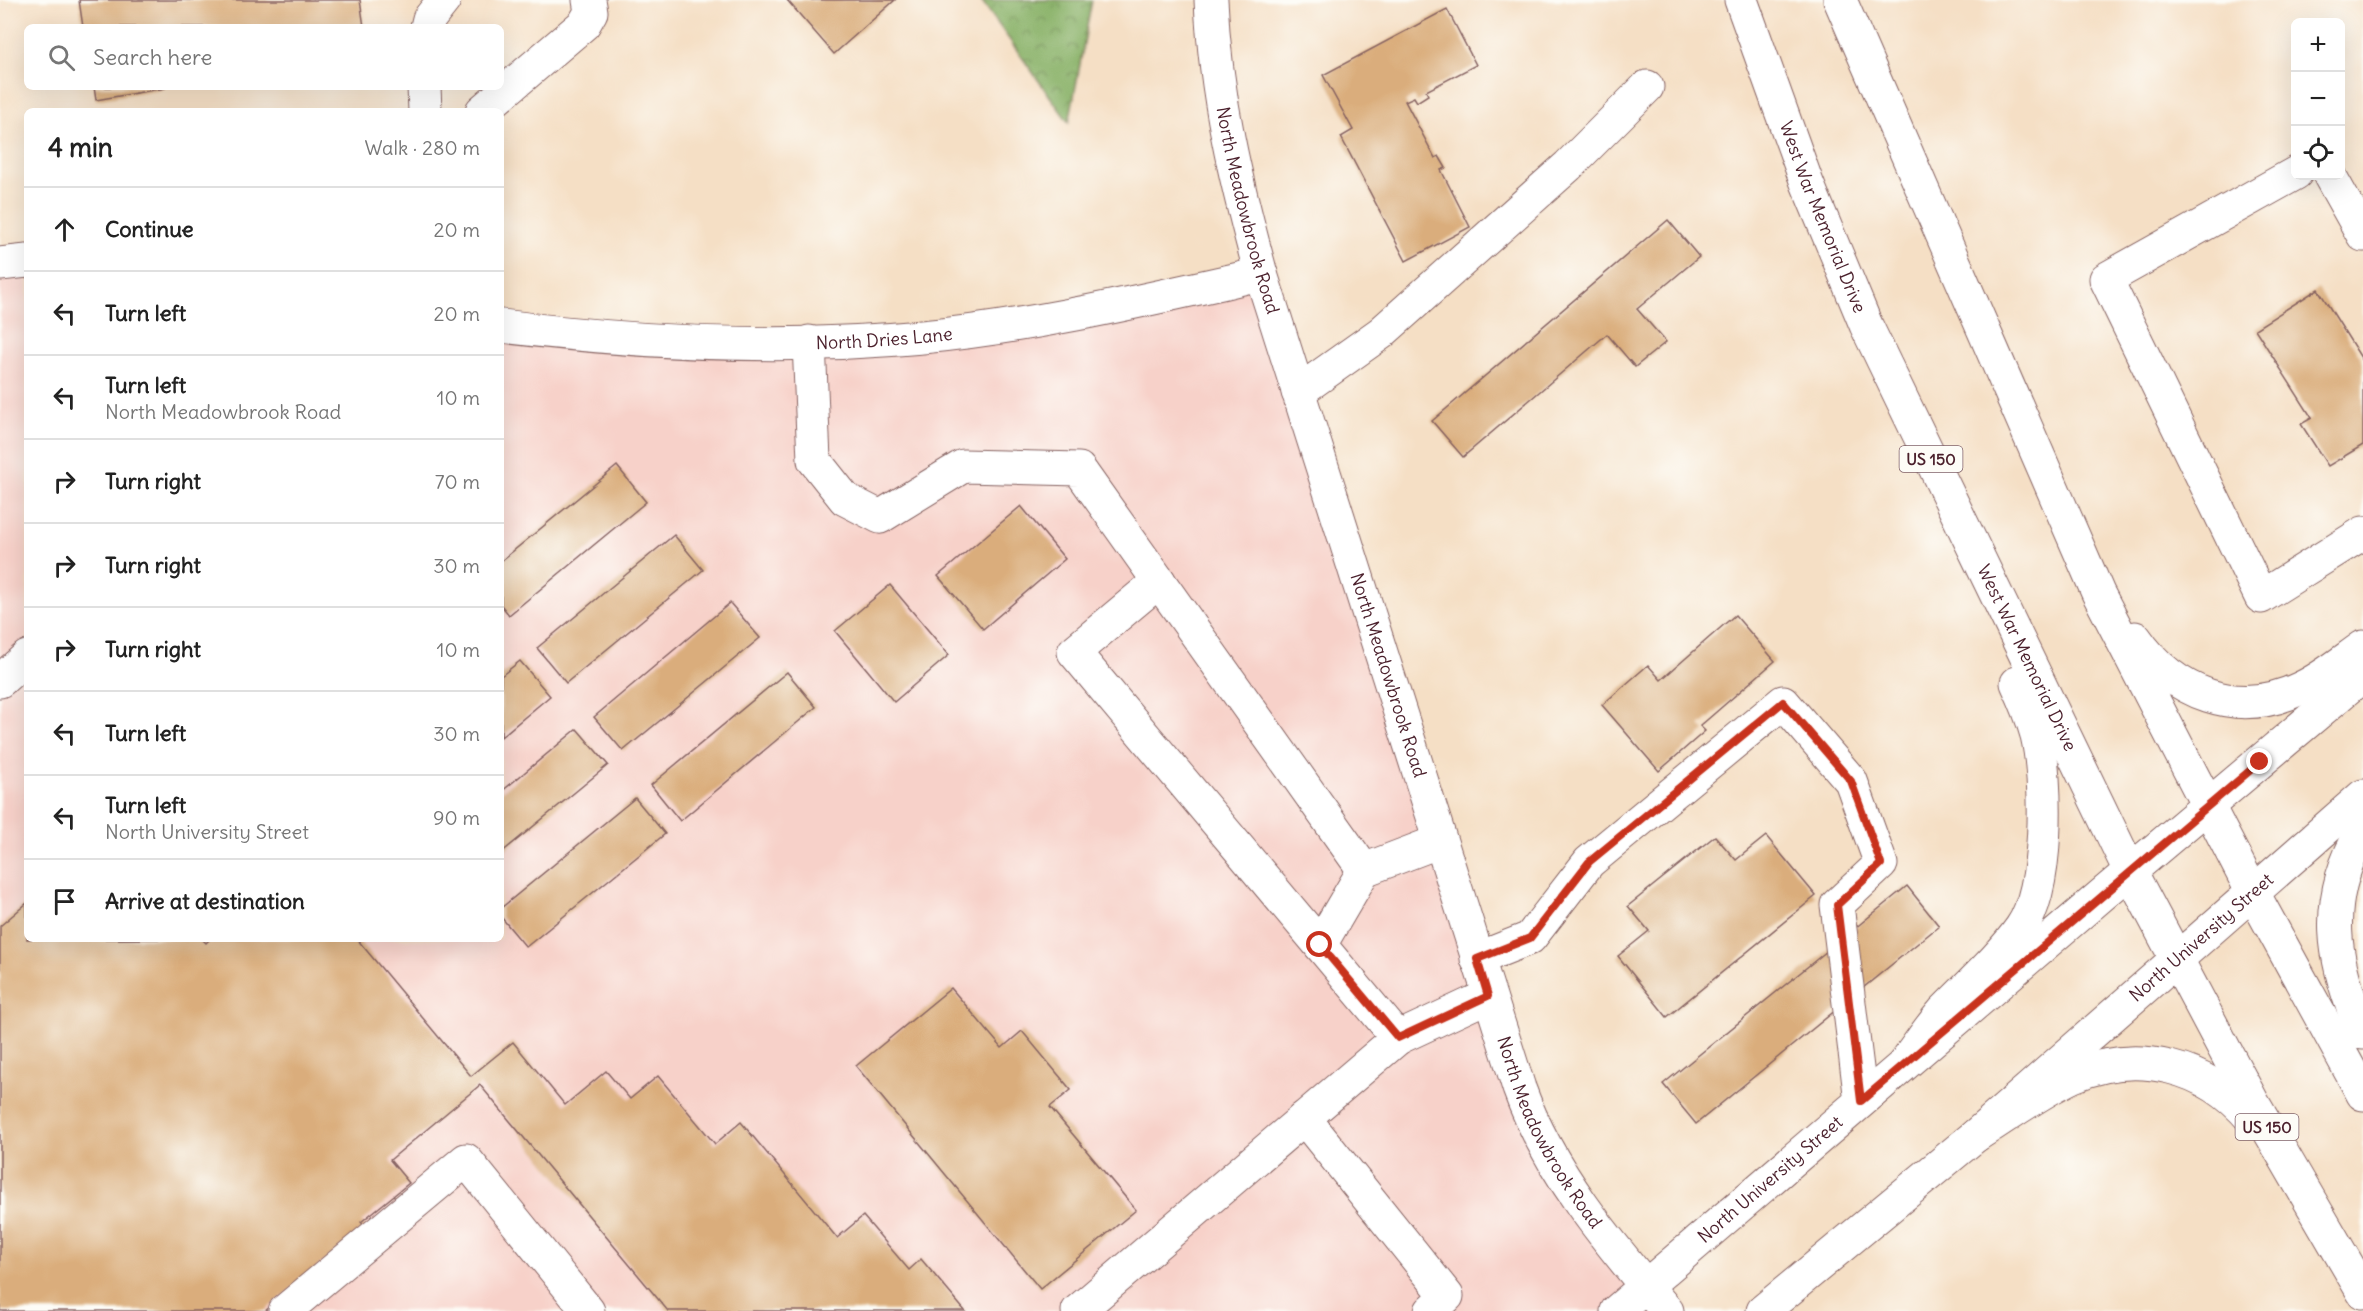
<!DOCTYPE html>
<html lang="en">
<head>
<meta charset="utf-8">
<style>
  :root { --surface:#fff; --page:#f2f2f2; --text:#222; --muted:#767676; --line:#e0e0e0 }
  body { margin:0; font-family:Delius,sans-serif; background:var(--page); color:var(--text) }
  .controls { position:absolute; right:18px; top:18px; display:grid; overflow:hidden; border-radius:9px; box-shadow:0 6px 24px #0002 }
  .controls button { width:54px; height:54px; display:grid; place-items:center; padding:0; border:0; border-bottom:2px solid var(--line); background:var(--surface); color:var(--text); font:30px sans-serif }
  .stop { position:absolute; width:18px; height:18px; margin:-14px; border:4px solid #c8321e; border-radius:50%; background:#fff }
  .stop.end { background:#c8321e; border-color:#fff; box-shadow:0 2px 6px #0008 }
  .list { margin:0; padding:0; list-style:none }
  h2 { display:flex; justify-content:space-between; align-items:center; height:78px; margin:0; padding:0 24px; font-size:26px }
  h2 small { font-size:20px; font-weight:400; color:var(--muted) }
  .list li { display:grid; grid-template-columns:39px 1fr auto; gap:18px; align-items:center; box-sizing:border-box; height:84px; padding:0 24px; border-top:2px solid var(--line) }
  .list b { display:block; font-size:22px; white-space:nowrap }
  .list p { margin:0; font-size:20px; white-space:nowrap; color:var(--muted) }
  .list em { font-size:20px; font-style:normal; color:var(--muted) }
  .icon { flex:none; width:33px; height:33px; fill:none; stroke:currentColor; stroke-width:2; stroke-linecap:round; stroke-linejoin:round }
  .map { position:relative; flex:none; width:2363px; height:1311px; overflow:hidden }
  .search { position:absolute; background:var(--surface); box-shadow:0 6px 24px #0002; left:24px; top:24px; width:480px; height:66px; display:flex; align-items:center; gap:15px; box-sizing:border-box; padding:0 21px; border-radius:9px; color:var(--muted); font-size:22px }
  .panel { position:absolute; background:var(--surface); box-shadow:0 6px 24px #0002; left:24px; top:108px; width:480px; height:834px; border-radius:9px }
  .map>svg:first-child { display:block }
  .built { fill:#f7d1c9 }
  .forest { fill:url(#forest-crowns); stroke:#6a694a; stroke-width:1.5 }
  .building { fill:#daad7b }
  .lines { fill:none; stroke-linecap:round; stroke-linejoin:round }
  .minor-casing { stroke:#866261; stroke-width:35 }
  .major-casing { stroke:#866261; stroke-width:35 }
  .highway-casing { stroke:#866261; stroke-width:35 }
  .minor { stroke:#fff; stroke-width:33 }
  .major { stroke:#fff; stroke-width:33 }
  .highway { stroke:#fff; stroke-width:33 }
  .route { stroke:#c8321e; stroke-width:8 }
  .labels { text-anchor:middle; stroke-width:4.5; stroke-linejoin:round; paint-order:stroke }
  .shield { fill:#fdfcf7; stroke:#806168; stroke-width:1.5 }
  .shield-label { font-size:16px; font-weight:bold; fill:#4a1f2b }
  .street-label { font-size:18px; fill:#4a1f2b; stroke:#fdfcf7 }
</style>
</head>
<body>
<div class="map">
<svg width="2363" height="1311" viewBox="0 0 2363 1311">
  <defs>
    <pattern id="forest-crowns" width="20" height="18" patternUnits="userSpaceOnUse" patternTransform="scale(1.5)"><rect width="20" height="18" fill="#8bb36a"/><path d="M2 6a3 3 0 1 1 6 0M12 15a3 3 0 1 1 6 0" fill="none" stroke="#749157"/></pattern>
  </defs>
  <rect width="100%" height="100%" fill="#fdfcf7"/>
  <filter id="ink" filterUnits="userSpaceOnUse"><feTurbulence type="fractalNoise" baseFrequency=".0167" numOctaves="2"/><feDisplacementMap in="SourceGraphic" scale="12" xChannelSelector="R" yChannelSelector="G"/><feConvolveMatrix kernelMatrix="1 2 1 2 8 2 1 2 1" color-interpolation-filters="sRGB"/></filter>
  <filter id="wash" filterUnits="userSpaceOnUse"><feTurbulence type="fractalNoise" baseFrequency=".008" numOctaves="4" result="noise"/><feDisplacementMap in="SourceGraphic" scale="24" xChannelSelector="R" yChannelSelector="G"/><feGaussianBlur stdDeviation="1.35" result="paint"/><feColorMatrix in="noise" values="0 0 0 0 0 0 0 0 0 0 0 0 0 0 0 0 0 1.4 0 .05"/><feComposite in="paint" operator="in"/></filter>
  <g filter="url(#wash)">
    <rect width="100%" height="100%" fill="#f5dfc5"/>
    <!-- built -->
    <path class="built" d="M27 265V939H501V325L809 342 1261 274 1527 1111 1646 1286 1617 1311H0V267Z"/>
    <!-- forest -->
    <path class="forest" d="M981 0H1092L1069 123Z"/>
    <g id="blocks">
      <!-- building -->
      <g class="building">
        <path d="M79 0H360L364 27H83Z"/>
        <path d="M787 0H895L834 54Z"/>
        <path d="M1447 9 1476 65 1426 91 1428 95 1417 102 1414 97 1405 101 1435 158 1439 156 1446 168 1441 170 1470 227 1406 261 1341 137 1353 130 1323 75Z"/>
        <path d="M94 87H165V88L96 100Z"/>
        <path d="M1668 220 1699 257 1637 309 1666 342 1635 367 1607 334 1463 457 1432 421Z"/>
        <path d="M2318 289 2363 361V445L2328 466 2301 424 2312 418 2255 329Z"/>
        <path d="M617 466 646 502 509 615 501 605V561Z"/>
        <path d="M1021 506 1065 559 983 629 938 576Z"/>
        <path d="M674 535 703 570 566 683 537 648Z"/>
        <path d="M890 585 949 655 894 702 835 631Z"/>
        <path d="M730 603 760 638 623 751 594 717Z"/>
        <path d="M1735 615 1775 661 1700 726 1705 731 1659 771 1602 705 1648 665 1661 680Z"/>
        <path d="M520 661 550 696 501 737V676Z"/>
        <path d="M787 672 816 707 680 821 651 785Z"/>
        <path d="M577 729 608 765 501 853V792Z"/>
        <path d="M635 798 665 834 526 947 501 917V908Z"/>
        <path d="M1715 836 1736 860 1766 836 1816 896 1667 1017 1618 956 1649 931 1628 906Z"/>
        <path d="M1907 886 1939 926 1696 1124 1663 1084Z"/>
        <path d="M27 903V939H202L206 943 210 939H357L471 1076 513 1042 565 1105 606 1071 630 1099 658 1076 715 1144 741 1122 837 1238 863 1216 909 1270 921 1259 965 1311H668L480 1085 390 1160 409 1183 361 1222 366 1227 265 1311H0V926Z"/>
        <path d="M951 988 1002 1048 1022 1031 1071 1090 1050 1107 1136 1210 1040 1289 856 1066Z"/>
      </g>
    </g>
  </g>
  <g filter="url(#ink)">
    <use href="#blocks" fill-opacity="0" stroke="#866261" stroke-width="1.5"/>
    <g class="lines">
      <!-- minor casing -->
      <g class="minor-casing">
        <g id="minor">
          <path id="s1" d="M1211 0C1215 95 1236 182 1261 274L1519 1088C1549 1172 1609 1243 1667 1311"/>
          <path d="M427 27 429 19 444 0"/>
          <path d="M424 87 425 111"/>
          <path d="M482 111 584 24 591 12 589 0"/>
          <path d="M2296 173 2106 279 2261 597 2363 533"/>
          <path d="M2330 176 2363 235"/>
          <path d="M0 264 27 261"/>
          <path id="s2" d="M501 326C640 343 783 350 922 337 1037 326 1149 299 1261 274"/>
          <path d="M809 342 814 460 845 499 880 517 963 466 1079 469 1364 870"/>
          <path d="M1298 392 1381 333 1568 166 1647 87"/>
          <path d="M1159 581 1074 652 1320 945"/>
          <path d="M0 681 27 657"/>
          <path d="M1477 959 1530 938 1589 862 1783 702 1851 781 1881 864 1837 905 1861 1101"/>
          <path d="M1398 1038 1320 945 1364 870 1440 841"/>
          <path d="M1304 1118 1447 1296 1431 1311"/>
          <path d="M285 1311 466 1160 588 1311"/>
          <path d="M1078 1311 1398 1038 1488 996"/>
        </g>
      </g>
      <!-- major casing -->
      <g class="major-casing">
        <g id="major">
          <path id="s3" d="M1617 1311 2103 894 2363 675"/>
          <path id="s4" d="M1763 1311 1975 1136 2363 796"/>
        </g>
      </g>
      <!-- highway casing -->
      <g class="highway-casing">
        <g id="highway">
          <path id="s5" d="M1741 0 1807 183 1866 325 2130 871 2253 1103 2363 1292"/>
          <path d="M1840 0 2098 593 2253 893 2363 1094"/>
          <path d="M2135 638C2174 694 2237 719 2301 688 2323 678 2343 661 2363 647"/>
          <path d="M2363 830C2321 901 2332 961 2363 1033"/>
          <path d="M1904 1064C1917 1047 1929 1028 1943 1012 1969 985 1999 959 2021 928 2049 889 2048 781 2037 735 2032 717 2025 700 2017 683"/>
          <path d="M1975 1136C2007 1116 2039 1092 2073 1076 2138 1048 2207 1066 2252 1119"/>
        </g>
      </g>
      <!-- minor -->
      <use href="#minor" class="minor"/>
      <!-- major -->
      <use href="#major" class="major"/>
      <!-- highway -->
      <use href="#highway" class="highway"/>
    </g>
  </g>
  <g class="lines" filter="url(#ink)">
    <!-- route -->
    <path class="route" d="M1320 945 1398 1038 1488 996 1477 959 1530 938 1589 862 1783 702 1851 781 1881 864 1837 905 1861 1101 2260 762"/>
  </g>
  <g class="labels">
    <!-- shield labels -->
    <g class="shield">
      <rect x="1899.5" y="446" width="63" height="26" rx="4.5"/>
      <rect x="2235.5" y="1114" width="63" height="26" rx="4.5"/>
    </g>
    <g class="shield-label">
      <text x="1931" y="465">US 150</text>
      <text x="2267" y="1133">US 150</text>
    </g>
    <!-- street labels -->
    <g class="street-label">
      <text dy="6" stroke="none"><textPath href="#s1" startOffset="214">North Meadowbrook Road</textPath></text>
      <text dy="6" stroke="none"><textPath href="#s5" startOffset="232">West War Memorial Drive</textPath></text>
      <text dy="6" stroke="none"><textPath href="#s2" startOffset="384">North Dries Lane</textPath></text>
      <text dy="6" stroke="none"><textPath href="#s5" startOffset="718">West War Memorial Drive</textPath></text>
      <text dy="6" stroke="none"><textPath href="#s1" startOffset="700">North Meadowbrook Road</textPath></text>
      <text dy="6" stroke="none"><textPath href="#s4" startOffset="576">North University Street</textPath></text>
      <text dy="6" stroke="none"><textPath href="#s1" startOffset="1186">North Meadowbrook Road</textPath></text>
      <text dy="6" stroke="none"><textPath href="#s3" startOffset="202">North University Street</textPath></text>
    </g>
  </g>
</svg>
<div class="controls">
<button>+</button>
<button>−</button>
<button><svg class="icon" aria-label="locate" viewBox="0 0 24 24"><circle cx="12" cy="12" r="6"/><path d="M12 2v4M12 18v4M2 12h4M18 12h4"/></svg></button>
</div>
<div class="stop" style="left:1320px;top:945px"></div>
<div class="stop end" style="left:2260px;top:762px"></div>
<div class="search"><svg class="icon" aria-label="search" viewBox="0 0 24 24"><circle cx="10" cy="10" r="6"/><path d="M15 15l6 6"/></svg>Search here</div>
<section class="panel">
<h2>4 min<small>Walk · 280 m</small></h2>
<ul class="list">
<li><svg class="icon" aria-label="ahead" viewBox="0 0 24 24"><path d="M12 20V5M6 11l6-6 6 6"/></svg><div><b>Continue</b></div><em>20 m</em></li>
<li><svg class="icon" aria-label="left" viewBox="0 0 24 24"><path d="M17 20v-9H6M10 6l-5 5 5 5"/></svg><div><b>Turn left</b></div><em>20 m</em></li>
<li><svg class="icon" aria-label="left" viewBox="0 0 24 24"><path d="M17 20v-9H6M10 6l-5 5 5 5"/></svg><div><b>Turn left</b><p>North Meadowbrook Road</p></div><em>10 m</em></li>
<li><svg class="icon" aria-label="right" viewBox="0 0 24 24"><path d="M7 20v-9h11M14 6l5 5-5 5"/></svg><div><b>Turn right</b></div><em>70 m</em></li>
<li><svg class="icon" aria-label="right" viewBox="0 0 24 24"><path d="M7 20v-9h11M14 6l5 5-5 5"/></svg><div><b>Turn right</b></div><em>30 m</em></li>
<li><svg class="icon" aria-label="right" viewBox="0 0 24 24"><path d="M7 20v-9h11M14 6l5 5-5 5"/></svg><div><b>Turn right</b></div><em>10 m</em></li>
<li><svg class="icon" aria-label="left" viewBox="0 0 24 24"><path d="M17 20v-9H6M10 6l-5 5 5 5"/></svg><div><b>Turn left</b></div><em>30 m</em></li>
<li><svg class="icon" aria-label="left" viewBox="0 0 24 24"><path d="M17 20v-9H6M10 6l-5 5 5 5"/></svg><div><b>Turn left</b><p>North University Street</p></div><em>90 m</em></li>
<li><svg class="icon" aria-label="arrive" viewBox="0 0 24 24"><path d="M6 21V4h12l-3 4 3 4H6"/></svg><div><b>Arrive at destination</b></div></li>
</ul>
</section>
</div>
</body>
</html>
